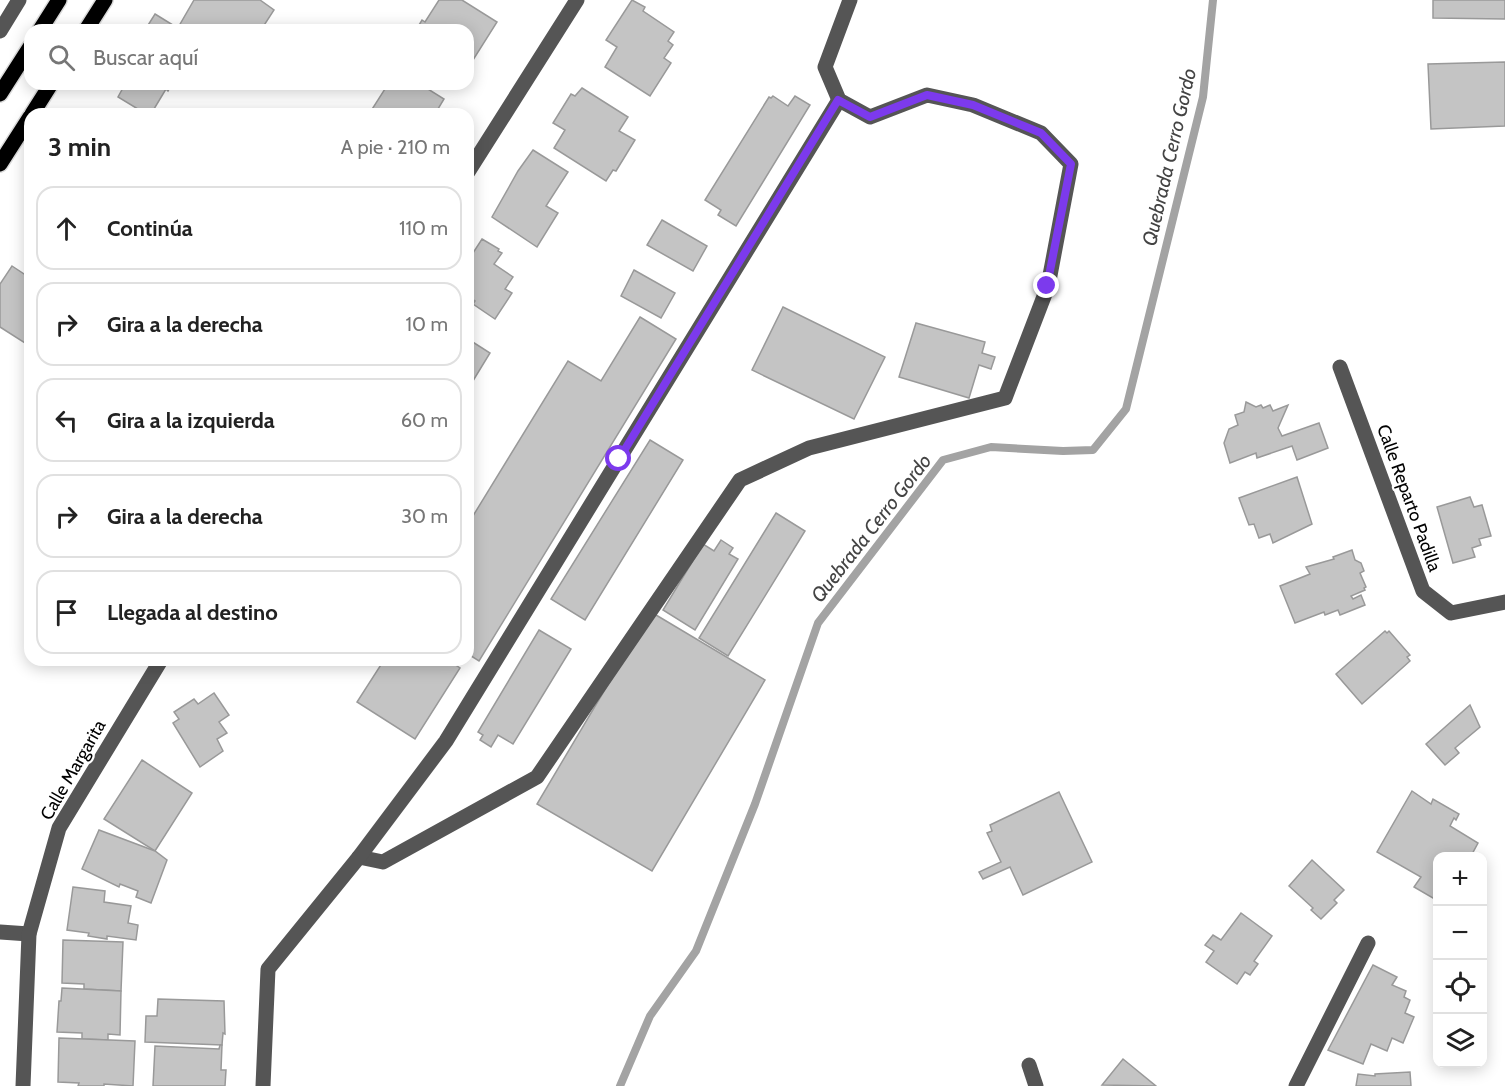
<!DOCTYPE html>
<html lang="es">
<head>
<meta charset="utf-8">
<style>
  :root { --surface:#fff; --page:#f6f6f6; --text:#222; --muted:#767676; --line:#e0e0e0 }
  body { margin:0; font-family:Cabin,sans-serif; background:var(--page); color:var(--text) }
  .controls { position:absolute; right:18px; bottom:18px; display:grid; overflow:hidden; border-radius:12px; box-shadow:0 3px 15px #0003 }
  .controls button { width:54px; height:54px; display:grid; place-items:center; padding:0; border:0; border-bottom:2px solid var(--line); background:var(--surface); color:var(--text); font:30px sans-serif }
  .stop { position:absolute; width:18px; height:18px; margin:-14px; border:4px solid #7c3aed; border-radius:50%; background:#fff }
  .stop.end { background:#7c3aed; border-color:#fff; box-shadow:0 2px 6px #0008 }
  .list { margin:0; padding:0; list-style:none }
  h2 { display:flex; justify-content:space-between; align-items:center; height:78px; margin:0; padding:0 24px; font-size:26px }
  h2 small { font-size:20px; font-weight:400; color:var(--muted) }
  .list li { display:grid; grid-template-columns:39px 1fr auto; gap:18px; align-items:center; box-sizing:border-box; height:84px; margin:0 12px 12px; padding:0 12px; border:2px solid var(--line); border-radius:18px }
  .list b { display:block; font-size:22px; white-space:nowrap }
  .list em { font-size:20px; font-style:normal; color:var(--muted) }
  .icon { flex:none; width:33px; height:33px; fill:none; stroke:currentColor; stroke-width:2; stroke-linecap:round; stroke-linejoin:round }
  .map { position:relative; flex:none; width:1505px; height:1086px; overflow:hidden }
  .search { position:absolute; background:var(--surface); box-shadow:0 3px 15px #0003; left:24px; top:24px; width:450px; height:66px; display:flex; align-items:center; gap:15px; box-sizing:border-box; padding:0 21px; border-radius:18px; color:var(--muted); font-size:22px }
  .panel { position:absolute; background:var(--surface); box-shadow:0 3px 15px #0003; left:24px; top:108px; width:450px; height:558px; border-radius:18px }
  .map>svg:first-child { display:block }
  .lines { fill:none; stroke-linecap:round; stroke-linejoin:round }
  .stream { stroke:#a3a3a3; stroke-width:8 }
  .building { fill:#c4c4c4; stroke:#999; stroke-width:1.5 }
  .major-casing { stroke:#dbdbdb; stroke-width:18 }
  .minor { stroke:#555; stroke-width:15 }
  .major { stroke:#000; stroke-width:15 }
  .route { stroke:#7c3aed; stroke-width:8 }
  .labels { text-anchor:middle; stroke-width:4.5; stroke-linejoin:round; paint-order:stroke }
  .street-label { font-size:18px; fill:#000; stroke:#fff }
  .water-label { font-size:20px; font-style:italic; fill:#444; stroke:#fff }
</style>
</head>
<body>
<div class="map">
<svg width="1505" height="1086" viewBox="0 0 1505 1086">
  <rect width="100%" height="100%" fill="#fff"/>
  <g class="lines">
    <!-- stream -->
    <path class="stream" d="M620 1086 650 1016 696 951 755 804 818 623 943 460 991 447 1063 451 1093 450 1126 409 1203 97 1213 0"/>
  </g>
  <!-- building -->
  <g class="building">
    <path d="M194 0H260L274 10 261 30H186L179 26Z"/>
    <path d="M439 0H462L497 22 468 68V30H416L422 20 425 22Z"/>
    <path d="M632 0 645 7 643 11 674 32 668 41 673 45 664 58 671 63 650 96 605 67 617 47 606 40Z"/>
    <path d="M1433 0H1505V19L1433 18Z"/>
    <path d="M155 14 181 30H145Z"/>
    <path d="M1505 62V126L1431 129 1428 64Z"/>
    <path d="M121 84H172L168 91 166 89 151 114H146L118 97 124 86Z"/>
    <path d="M382 84H420L444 99 435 114H369L385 89 381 86Z"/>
    <path d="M582 88 628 117 619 131 635 140 616 171 613 170 606 181 554 148 565 130 553 123 571 94 575 96Z"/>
    <path d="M773 96 788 106 795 96 810 105 736 226 718 215 721 210 705 200 769 97 771 98Z"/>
    <path d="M533 150 568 172 546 206 558 213 537 247 492 217 518 171Z"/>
    <path d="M662 220 707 246 693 271 647 245Z"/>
    <path d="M482 239 499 249 498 251 502 253 494 264 513 277 505 289 512 293 495 319 473 304 475 301 468 296V256L471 252 473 253Z"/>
    <path d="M12 266 30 278V344L28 345 0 327V284Z"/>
    <path d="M634 270 675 293 661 318 621 296Z"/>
    <path d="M783 307 885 357 854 419 752 370Z"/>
    <path d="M640 317 676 339 479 661 468 654V524L568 361 601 381Z"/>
    <path d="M916 323 985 342 982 353 995 357 991 369 979 365 969 398 899 377Z"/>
    <path d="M468 339 490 353 468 389Z"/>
    <path d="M1246 402 1256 407 1261 405 1263 408 1270 405 1273 411 1288 405 1278 428 1282 436 1319 423 1328 448 1297 460 1292 446 1257 458 1256 453 1230 463 1224 443 1229 429 1238 425 1235 415 1244 412Z"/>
    <path d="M650 440 683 460 585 620 551 599Z"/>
    <path d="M1297 477 1312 524 1273 543 1270 534 1259 538 1254 524 1249 525 1239 498Z"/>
    <path d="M1470 497 1474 507 1482 505 1491 536 1479 539 1481 545 1472 548 1475 557 1453 563 1437 507Z"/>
    <path d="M776 513 805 531 728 656 699 638Z"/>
    <path d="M721 540 733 548 729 554 738 559 695 630 663 610 703 544 714 551Z"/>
    <path d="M1352 550 1355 560 1361 563 1364 571 1360 573 1366 587 1364 588 1365 590 1351 596 1353 599 1361 595 1365 605 1340 615 1338 610 1325 615 1324 612 1295 623 1280 586 1310 574 1306 567 1334 559 1333 557Z"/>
    <path d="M651 612 765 680 652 871 537 804Z"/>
    <path d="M539 630 571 649 513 744 498 735 491 747 480 740 483 735 478 732Z"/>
    <path d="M1385 631 1387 633 1389 631 1410 655 1407 657 1410 661 1362 704 1336 674Z"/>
    <path d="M384 660H448L460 668 415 739 357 702Z"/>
    <path d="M214 693 229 715 219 722 227 733 217 739 223 751 200 767 173 723 179 719 174 712 194 699 198 704Z"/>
    <path d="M1470 705 1480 727 1455 748 1459 753 1445 765 1426 744Z"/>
    <path d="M142 760 192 793 155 851 104 819Z"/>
    <path d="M1412 791 1431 804 1433 799 1459 814 1456 820 1454 818 1450 826 1478 843 1471 856H1438V901L1414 887 1421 877 1377 852Z"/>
    <path d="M1059 792 1092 862 1023 895 1010 867 983 879 979 872 1001 862 987 833 992 831 990 825Z"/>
    <path d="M99 830 155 851 167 860 151 903 136 897 138 891 120 884 119 887 82 869Z"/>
    <path d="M1312 860 1344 890 1334 900 1337 903 1321 919 1311 910 1313 908 1289 886Z"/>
    <path d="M73 887 105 891 104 902 131 906 128 923 138 925 136 940 107 936V939L88 936 89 933 67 930Z"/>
    <path d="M1241 913 1272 936 1254 961 1258 964 1250 975 1245 972 1237 984 1206 962 1214 951 1205 945 1213 935 1221 940Z"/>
    <path d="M63 940 123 942 121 991 84 989V984L62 983Z"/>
    <path d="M1373 965 1397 977 1392 985 1406 991 1404 997 1410 1000 1405 1013 1414 1017 1403 1043 1392 1038 1387 1051 1371 1044 1363 1064 1328 1050Z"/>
    <path d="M62 988 121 991 120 1035 108 1034V1040L82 1039V1033L57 1032 59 1001H61Z"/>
    <path d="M158 999 224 1001 225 1034 223 1033 222 1045 145 1042 146 1016H157Z"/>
    <path d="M59 1038 135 1041 133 1086 104 1084V1086H78L79 1083 58 1082Z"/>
    <path d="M220 1045H222L221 1070H226L225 1086H153L155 1046 219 1049Z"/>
    <path d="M1123 1059 1156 1086 1102 1085Z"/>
    <path d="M1410 1072 1411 1086H1356L1358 1074 1375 1076V1074Z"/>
  </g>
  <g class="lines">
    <!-- major casing -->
    <g class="major-casing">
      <g id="major">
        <path d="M40 30 59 0"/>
        <path d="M86 30 105 0"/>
        <path d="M0 94 30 47"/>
        <path d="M32 114 51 84"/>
        <path d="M0 164 30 117"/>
      </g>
    </g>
    <!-- minor -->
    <g class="minor">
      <path d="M0 31 19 0"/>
      <path d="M468 172 577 0"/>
      <path d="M1340 367 1423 591 1451 613 1505 602"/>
      <path d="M359 857 383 862 537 777 740 480 809 448 1005 398 1048 286 1071 164 1041 133 973 105 927 95 870 117 839 100 825 67 850 0"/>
      <path d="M0 932 29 934"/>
      <path d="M1029 1065 1036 1086"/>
      <path d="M23 1086 29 934 59 828 161 660"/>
      <path d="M263 1086 268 969 359 857 446 741 839 100"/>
      <path d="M1296 1086 1368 943"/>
    </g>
    <!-- major -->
    <use href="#major" class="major"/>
  </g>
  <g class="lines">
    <!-- route -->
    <path class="route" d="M619 459 838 100 870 117 927 95 973 105 1041 133 1071 164 1047 286"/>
  </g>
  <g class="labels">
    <!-- street labels -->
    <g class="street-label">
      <text transform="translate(1409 498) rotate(70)" y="6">Calle Reparto Padilla</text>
      <text transform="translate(73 770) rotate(-60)" y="6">Calle Margarita</text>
    </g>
    <!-- water labels -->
    <g class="water-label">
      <text transform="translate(1169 157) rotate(-77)" y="7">Quebrada Cerro Gordo</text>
      <text transform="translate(871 528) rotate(-52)" y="7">Quebrada Cerro Gordo</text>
    </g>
  </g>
</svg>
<div class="controls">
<button>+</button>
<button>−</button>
<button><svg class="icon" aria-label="locate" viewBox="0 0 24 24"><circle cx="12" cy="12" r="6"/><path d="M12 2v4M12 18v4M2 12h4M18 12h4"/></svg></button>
<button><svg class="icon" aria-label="layers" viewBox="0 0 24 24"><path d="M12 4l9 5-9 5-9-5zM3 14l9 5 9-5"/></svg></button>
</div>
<div class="stop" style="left:619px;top:459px"></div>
<div class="stop end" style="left:1047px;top:286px"></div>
<div class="search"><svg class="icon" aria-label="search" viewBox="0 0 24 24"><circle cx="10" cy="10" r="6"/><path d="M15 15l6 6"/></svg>Buscar aquí</div>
<section class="panel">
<h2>3 min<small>A pie · 210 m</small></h2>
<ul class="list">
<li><svg class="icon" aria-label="ahead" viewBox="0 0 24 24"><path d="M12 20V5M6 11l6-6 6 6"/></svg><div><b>Continúa</b></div><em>110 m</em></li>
<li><svg class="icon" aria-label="right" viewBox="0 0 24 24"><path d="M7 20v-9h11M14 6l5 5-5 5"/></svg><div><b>Gira a la derecha</b></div><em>10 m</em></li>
<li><svg class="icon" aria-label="left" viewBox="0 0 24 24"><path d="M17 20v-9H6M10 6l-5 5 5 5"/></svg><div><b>Gira a la izquierda</b></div><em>60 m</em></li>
<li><svg class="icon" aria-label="right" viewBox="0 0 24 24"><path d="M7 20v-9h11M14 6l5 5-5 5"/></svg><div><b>Gira a la derecha</b></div><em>30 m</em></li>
<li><svg class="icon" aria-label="arrive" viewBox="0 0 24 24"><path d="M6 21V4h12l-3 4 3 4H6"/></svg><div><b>Llegada al destino</b></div></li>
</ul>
</section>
</div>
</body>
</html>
